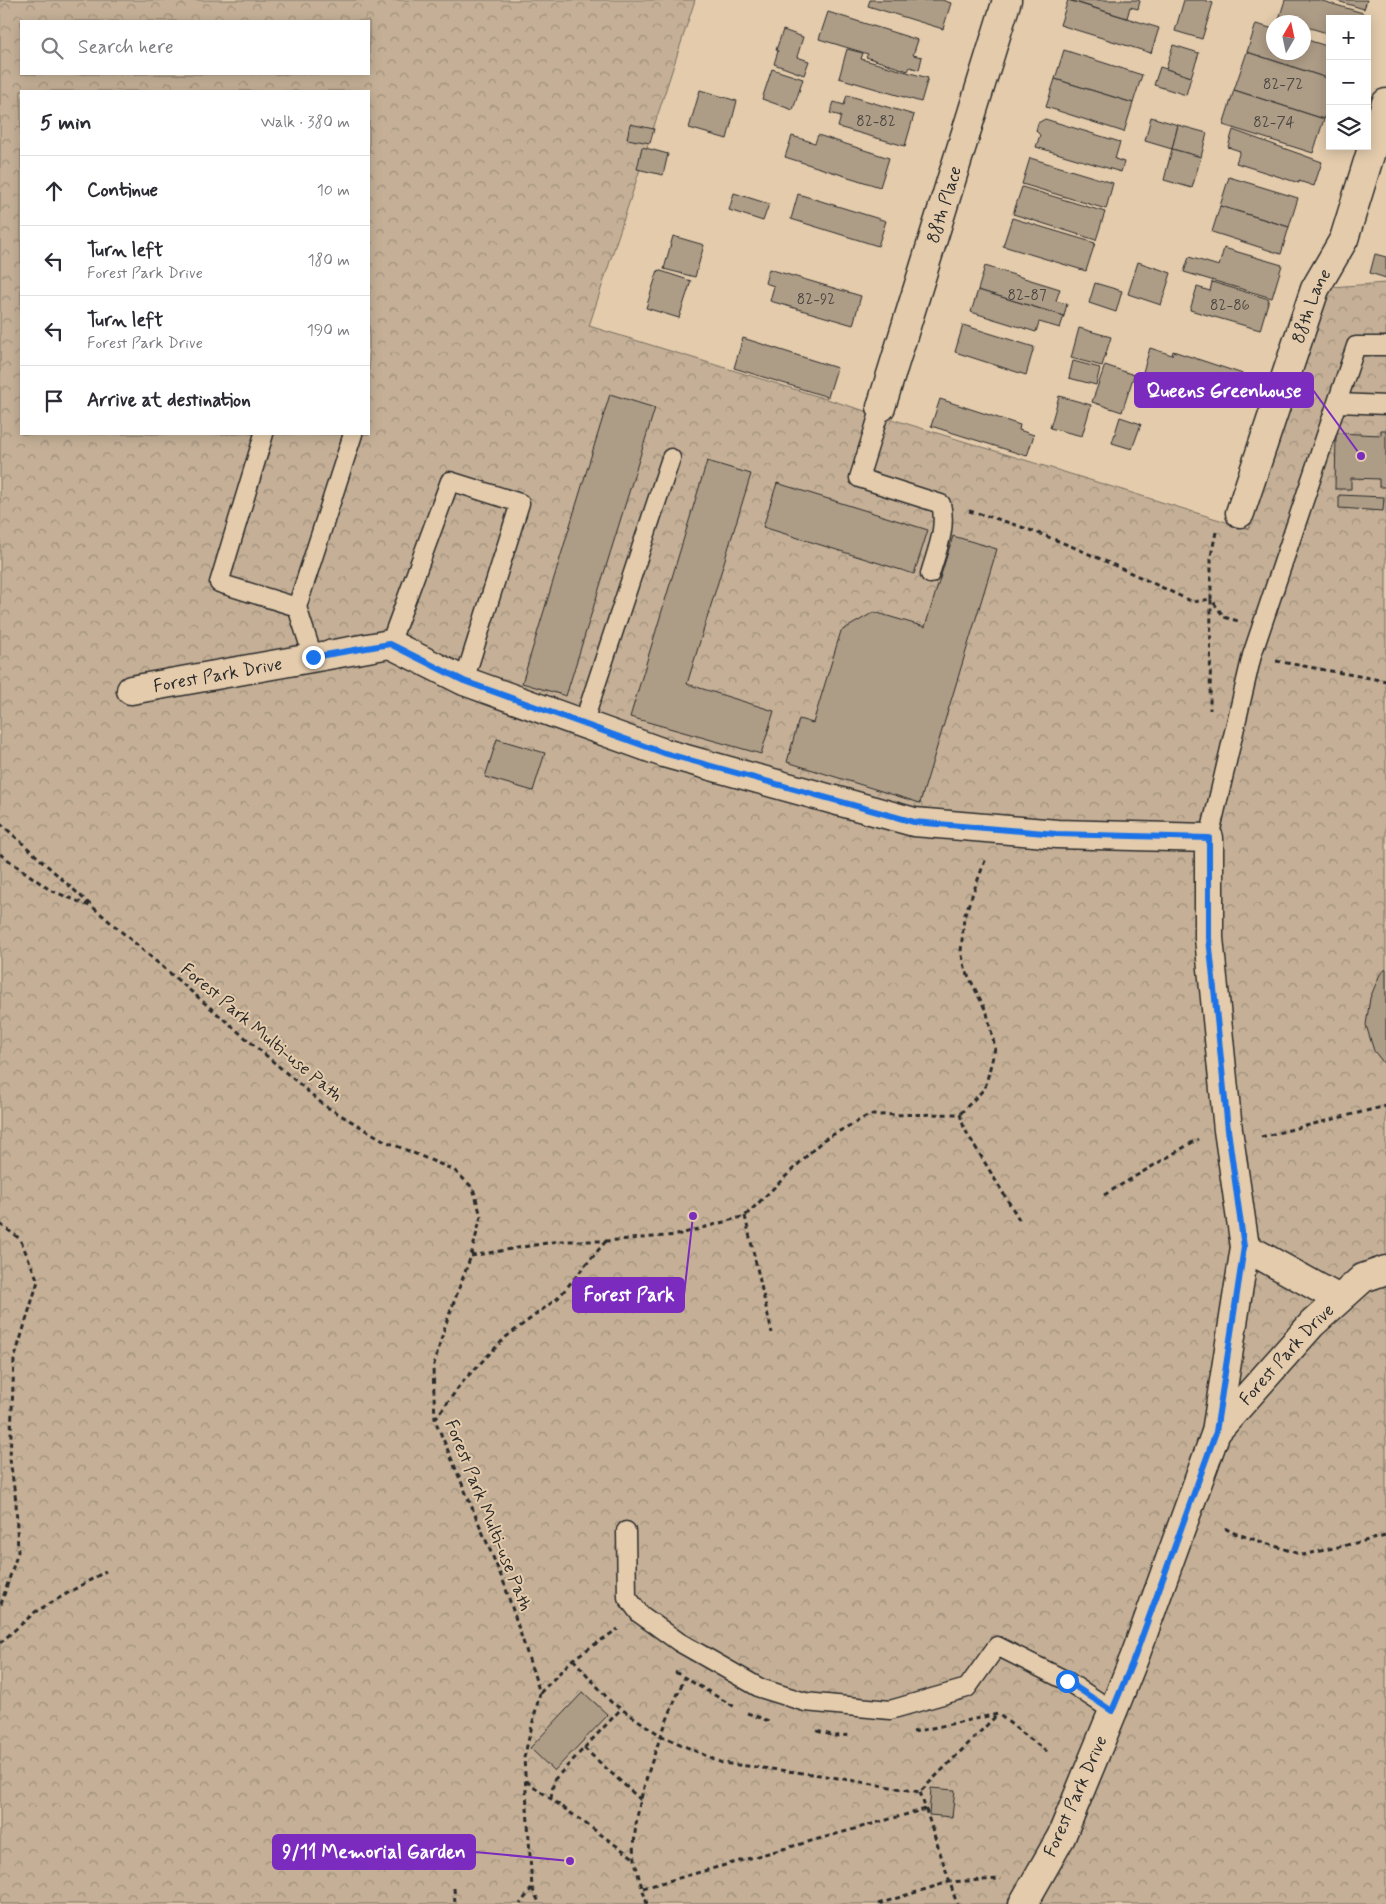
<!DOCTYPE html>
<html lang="en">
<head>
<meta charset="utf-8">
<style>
  :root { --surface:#fff; --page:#f2f2f3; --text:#2b2b33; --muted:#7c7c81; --line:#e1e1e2 }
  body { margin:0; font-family:Mynerve,sans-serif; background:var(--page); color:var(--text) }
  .controls { position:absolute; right:15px; top:15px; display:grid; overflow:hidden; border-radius:0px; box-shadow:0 2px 12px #0003 }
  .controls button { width:45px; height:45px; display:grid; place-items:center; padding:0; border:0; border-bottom:1px solid var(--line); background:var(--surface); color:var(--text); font:25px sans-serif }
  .compass { position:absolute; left:1266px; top:15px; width:45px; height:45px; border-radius:50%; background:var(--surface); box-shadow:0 2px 12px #0003; rotate:9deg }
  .stop { position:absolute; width:15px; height:15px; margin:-11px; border:4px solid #1a73e8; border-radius:50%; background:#fff }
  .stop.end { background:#1a73e8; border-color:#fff; box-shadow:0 1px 5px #0008 }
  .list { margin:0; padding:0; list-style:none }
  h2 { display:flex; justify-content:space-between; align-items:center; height:65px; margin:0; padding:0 20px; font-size:21px }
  h2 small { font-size:16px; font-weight:400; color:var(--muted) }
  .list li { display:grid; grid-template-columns:32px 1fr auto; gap:15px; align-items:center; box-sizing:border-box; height:70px; padding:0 20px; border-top:1px solid var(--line) }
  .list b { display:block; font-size:19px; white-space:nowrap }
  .list p { margin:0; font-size:16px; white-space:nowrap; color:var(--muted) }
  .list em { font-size:16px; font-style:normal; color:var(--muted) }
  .icon { flex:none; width:28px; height:28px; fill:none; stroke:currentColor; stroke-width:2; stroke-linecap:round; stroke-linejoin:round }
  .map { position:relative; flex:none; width:1386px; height:1904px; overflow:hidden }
  .search { position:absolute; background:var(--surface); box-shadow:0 2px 12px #0003; left:20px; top:20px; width:350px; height:55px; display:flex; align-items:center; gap:12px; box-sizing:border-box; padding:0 18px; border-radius:0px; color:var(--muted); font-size:19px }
  .panel { position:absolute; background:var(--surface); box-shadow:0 2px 12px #0003; left:20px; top:90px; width:350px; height:345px; border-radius:0px }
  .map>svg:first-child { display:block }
  .park { fill:url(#park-crowns); stroke:#786e61; fill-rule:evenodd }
  .building { fill:#ad9c86; stroke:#2b2b2b }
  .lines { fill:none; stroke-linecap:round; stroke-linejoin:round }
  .service-casing { stroke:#2b2b2b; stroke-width:21 }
  .minor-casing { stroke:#2b2b2b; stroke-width:31 }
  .path { stroke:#2b2b2b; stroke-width:3; stroke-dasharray:5 4; stroke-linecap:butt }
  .service { stroke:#e3cbac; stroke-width:18 }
  .minor { stroke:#e3cbac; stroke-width:28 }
  .route { stroke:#1a73e8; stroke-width:6 }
  .labels { text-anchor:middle; stroke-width:4; stroke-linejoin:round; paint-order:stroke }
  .number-label { font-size:15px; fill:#4c4742 }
  .street-label { font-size:18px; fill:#2b2b2b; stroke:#e3cbac }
  .leader { fill:none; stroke:#7b2cbf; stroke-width:2 }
  .callout-dot { fill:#7b2cbf; stroke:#e3cbac; stroke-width:2 }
  .callout { fill:#7b2cbf; stroke:#7b2cbf; stroke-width:2 }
  .callout-label { font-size:19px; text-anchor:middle; font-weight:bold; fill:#fff }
</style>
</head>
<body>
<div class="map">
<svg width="1386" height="1904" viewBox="0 0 1386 1904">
  <defs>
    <pattern id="park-crowns" width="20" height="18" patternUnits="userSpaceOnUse" patternTransform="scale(1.25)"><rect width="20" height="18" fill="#c5b097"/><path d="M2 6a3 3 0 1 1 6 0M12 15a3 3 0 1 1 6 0" fill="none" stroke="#a08f7b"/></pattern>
  </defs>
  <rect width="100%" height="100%" fill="#e3cbac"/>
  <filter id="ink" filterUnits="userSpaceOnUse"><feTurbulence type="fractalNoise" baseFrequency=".02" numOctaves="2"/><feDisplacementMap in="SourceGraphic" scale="10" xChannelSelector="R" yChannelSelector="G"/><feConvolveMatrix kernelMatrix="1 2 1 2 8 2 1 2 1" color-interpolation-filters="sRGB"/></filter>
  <g filter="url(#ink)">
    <!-- park -->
    <path class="park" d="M0 0H695L589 326 1249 529 1331 287 1386 283V1904H0ZM21 21H369V74H21ZM21 91H369V434H21Z"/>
    <!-- building -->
    <g class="building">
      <path d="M870 0H942L951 3 943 29 868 6Z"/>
      <path d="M1068 0 1159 28 1151 53 1060 25Z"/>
      <path d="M1069 0H1137L1140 1 1138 9 1130 7 1127 18Z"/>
      <path d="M1184 0H1204L1213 3 1202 39 1175 31Z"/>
      <path d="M1285 0H1319L1363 13 1361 19H1330V34L1304 26V22H1291L1279 19Z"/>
      <path d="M1334 0H1367L1364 9Z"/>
      <path d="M828 12 918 40 913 55 922 57 919 70 910 67 908 71 866 57 868 54 819 39Z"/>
      <path d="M1256 24 1274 29V52H1304V39L1330 47V79L1247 52Z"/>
      <path d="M783 30 803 37 797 57 809 61 804 75 774 64 778 51 776 50Z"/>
      <path d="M1173 45 1199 53 1191 77 1166 69Z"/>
      <path d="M847 49 863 53 861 59 928 78 921 102 839 78Z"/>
      <path d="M1064 50 1142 75 1133 103 1055 79Z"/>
      <path d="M1247 52 1330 79V102L1324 119 1234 90Z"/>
      <path d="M1160 67 1191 77 1186 95 1154 85Z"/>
      <path d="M772 69 803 79 793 110 762 99Z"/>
      <path d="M1055 79 1133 103 1124 132 1046 107Z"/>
      <path d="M700 90 737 101 727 139 689 128Z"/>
      <path d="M1234 90 1324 119 1313 153 1223 125Z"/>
      <path d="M847 95 914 115 905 146 838 127 841 116 830 113 834 102 844 105Z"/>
      <path d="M1151 117 1178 125 1172 149 1145 141Z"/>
      <path d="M1045 119 1120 142 1115 159 1124 162 1121 172 1036 147 1040 135 1036 131 1038 123Z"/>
      <path d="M630 124 654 129 650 143 627 139Z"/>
      <path d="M1178 125 1207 133 1201 157 1172 149Z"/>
      <path d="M1233 130 1322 162 1314 186 1299 181V183L1236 163 1240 151 1228 147Z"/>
      <path d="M818 135 889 158 880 187 785 157 792 136 815 143Z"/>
      <path d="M642 147 668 154 663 175 637 169Z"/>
      <path d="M1172 149 1201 157 1192 188 1164 180Z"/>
      <path d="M1030 158 1113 183 1106 209 1022 184Z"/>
      <path d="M1229 177 1298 198 1289 227 1220 206Z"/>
      <path d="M1022 187 1105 212 1096 240 1013 214Z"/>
      <path d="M734 193 769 204 763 221 729 210Z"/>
      <path d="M798 194 886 221 878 246 791 219Z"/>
      <path d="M1220 206 1289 227 1281 254 1212 232Z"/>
      <path d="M1012 218 1095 243 1086 271 1003 246Z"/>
      <path d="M673 236 704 245 695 277 664 269Z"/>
      <path d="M1224 248 1282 265 1272 298 1184 272 1189 257 1219 266Z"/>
      <path d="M1375 254 1386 257V278L1370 273Z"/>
      <path d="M1138 262 1171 273 1161 305 1128 294Z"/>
      <path d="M985 266 1060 289 1056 301 1067 304 1064 316 978 290Z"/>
      <path d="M769 269 861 296 853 325 770 301 774 286 765 283Z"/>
      <path d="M658 270 691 281 679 318 646 308Z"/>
      <path d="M1212 282 1269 299 1260 330 1190 310 1197 287 1210 291Z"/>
      <path d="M1095 283 1122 291 1116 312 1089 303Z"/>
      <path d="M978 290 1064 316 1060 328 1039 322 1036 332 971 312Z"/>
      <path d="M963 325 1034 347 1026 375 955 352Z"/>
      <path d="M1079 328 1111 337 1102 366 1071 358Z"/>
      <path d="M743 338 837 368 828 397 734 368Z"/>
      <path d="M1150 348 1172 355 1173 351 1246 375 1236 404 1164 380 1162 386 1141 379Z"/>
      <path d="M1073 361 1100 368 1096 385 1069 378Z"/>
      <path d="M1105 365 1134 375 1122 412 1092 402Z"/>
      <path d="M610 394 655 408 566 696 522 683Z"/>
      <path d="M1059 396 1091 405 1082 436 1050 428Z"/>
      <path d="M940 399 1020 425 1019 430 1034 435 1027 456 931 426Z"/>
      <path d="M1120 417 1141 424 1132 449 1112 443Z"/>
      <path d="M1381 430H1386V487H1379V479L1351 478V489H1335L1336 433 1381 435Z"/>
      <path d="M707 461 751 474 687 684 774 711 761 754 630 717Z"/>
      <path d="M777 483 928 530 914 574 763 527Z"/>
      <path d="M1339 495 1384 497 1383 511 1339 508Z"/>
      <path d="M953 536 997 549 920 803 787 762 799 719 813 723 841 631 874 612 925 627Z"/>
      <path d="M497 739 545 753 533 791 485 777Z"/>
      <path d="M1386 969V1066L1374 1051 1366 1025 1370 998 1380 974Z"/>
      <path d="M583 1692 608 1715 554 1771 530 1748Z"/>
      <path d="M931 1788 955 1790 952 1817 929 1815Z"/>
    </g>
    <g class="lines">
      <!-- service casing -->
      <g class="service-casing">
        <g id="service">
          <path d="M1339 403 1386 405"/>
          <path d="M881 407 859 478 941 504C947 528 937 550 930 574"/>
          <path d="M264 434 219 583 297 607"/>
          <path d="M390 644 450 481 520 503 464 681"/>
          <path d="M313 657 297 607 353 434"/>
          <path d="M583 724 671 458"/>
          <path d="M1209 838 1252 655 1356 346H1386"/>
          <path d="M626 1531 627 1597 640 1614 679 1642 760 1688 805 1702 890 1710 967 1688 997 1646 1067 1681 1113 1711"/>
        </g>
      </g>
      <!-- minor casing -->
      <g class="minor-casing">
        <g id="minor">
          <path id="s1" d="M881 407 1007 0"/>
          <path id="s2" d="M1240 513 1315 289 1344 239 1386 103"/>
          <path id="s3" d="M131 690 390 644 464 681 664 753 914 822 1057 834 1209 838V938L1228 1130 1245 1247 1216 1432 1135 1656 1113 1711 1061 1837 1023 1904"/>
          <path d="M1245 1247 1339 1299"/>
          <path id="s4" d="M1216 1432 1312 1324 1363 1278 1386 1270"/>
        </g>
      </g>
      <!-- path -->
      <g class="path">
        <path d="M969 511C1047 531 1120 568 1193 602L1211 599 1210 710"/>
        <path d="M1216 532 1211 556V599L1224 617 1238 621"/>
        <path d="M1276 661 1386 681"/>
        <path d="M0 823 95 909 325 1106 385 1141 454 1170 473 1188 481 1216 471 1256 445 1326 433 1368 435 1420 504 1583 540 1693 524 1758 532 1888 520 1904"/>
        <path d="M0 854 50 890 92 907"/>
        <path d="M960 1114 964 1128 1020 1221"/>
        <path d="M1261 1137 1386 1106"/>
        <path d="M1104 1195 1198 1139"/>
        <path d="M745 1216 772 1333"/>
        <path d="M0 1224 20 1239 38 1281 14 1360 10 1459 16 1502 18 1552 0 1607"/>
        <path d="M471 1256 558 1241H606L677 1235 745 1216 823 1140 869 1115 960 1114 985 1088 995 1048 987 1013 966 971 961 952 964 917 986 858"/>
        <path d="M435 1419 465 1379 506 1337 558 1298 606 1241"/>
        <path d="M1225 1528 1231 1532 1303 1555 1386 1536"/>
        <path d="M0 1643 35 1612 106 1571"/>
        <path d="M573 1659 611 1702 660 1735 722 1763 820 1775 920 1792 998 1714"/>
        <path d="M675 1672 735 1707"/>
        <path d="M540 1693 573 1659 618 1629"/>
        <path d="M747 1713 769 1721"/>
        <path d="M817 1731 835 1736 852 1735"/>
        <path d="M913 1732 998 1714 1047 1752"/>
        <path d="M584 1748 642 1801"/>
        <path d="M526 1781 635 1859"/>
        <path d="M920 1792 957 1904"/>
        <path d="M551 1798 554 1780 621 1709"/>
        <path d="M454 1888 455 1904"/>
        <path d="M532 1888 540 1904"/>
        <path d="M643 1888 926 1809"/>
        <path d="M647 1904C643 1890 637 1874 635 1859 629 1809 664 1726 684 1679"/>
        <path d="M878 1904 949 1882 1001 1879"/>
      </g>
      <!-- service -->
      <use href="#service" class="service"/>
      <!-- minor -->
      <use href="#minor" class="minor"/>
    </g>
  </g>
  <g class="lines" filter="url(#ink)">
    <!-- route -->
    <path class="route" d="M313 657 390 644 464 681 664 753 914 822 1056 834 1209 838V938L1228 1130 1244 1247 1216 1432 1135 1656 1112 1711 1067 1681"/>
  </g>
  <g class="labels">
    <!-- number labels -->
    <g class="number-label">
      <text x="1283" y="89">82-72</text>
      <text x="876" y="126">82-82</text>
      <text x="1274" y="127">82-74</text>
      <text x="1027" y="300">82-87</text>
      <text x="816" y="304">82-92</text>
      <text x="1230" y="310">82-86</text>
    </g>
    <!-- street labels -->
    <g class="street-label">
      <text dy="6" stroke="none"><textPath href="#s1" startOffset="212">88th Place</textPath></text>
      <text dy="6" stroke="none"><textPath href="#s2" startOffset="219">88th Lane</textPath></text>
      <text dy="6" stroke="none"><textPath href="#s3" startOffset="88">Forest Park Drive</textPath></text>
      <text transform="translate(262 1032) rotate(40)" y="6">Forest Park Multi-use Path</text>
      <text dy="6" stroke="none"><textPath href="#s4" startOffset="105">Forest Park Drive</textPath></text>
      <text transform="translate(489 1515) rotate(68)" y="6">Forest Park Multi-use Path</text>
      <text transform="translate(1075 1796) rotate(-66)" y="6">Forest Park Drive</text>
    </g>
  </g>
  <!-- callouts -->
  <path class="leader" d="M1361 456L1313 390M693 1216L684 1295M570 1861L475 1852"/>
  <g class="callout-dot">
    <circle cx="1361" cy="456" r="5"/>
    <circle cx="693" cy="1216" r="5"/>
    <circle cx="570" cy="1861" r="5"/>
  </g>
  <g class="callout">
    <rect x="1135" y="373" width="178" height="34" rx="5"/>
    <rect x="573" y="1278" width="111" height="34" rx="5"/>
    <rect x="273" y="1835" width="202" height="34" rx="5"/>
  </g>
  <g class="callout-label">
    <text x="1224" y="397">Queens Greenhouse</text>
    <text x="629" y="1301">Forest Park</text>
    <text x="374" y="1858">9/11 Memorial Garden</text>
  </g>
</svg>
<div class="controls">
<button>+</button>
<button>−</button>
<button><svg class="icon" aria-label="layers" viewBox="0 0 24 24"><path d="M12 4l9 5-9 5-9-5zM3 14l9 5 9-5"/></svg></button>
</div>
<svg class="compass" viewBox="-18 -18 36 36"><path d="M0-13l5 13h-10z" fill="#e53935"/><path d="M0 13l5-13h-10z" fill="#7c7c81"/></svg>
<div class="stop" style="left:1067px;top:1681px"></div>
<div class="stop end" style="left:313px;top:657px"></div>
<div class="search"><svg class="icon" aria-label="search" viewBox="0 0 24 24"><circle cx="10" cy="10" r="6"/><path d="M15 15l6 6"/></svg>Search here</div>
<section class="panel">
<h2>5 min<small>Walk · 380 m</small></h2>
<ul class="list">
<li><svg class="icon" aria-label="ahead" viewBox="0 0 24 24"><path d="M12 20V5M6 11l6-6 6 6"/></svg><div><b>Continue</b></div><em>10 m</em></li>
<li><svg class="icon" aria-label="left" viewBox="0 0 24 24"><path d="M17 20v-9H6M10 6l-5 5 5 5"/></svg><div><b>Turn left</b><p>Forest Park Drive</p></div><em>180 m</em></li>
<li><svg class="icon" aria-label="left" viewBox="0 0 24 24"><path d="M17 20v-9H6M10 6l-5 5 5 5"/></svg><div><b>Turn left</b><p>Forest Park Drive</p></div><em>190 m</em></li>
<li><svg class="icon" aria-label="arrive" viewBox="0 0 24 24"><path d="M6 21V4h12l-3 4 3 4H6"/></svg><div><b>Arrive at destination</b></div></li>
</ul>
</section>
</div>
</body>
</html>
